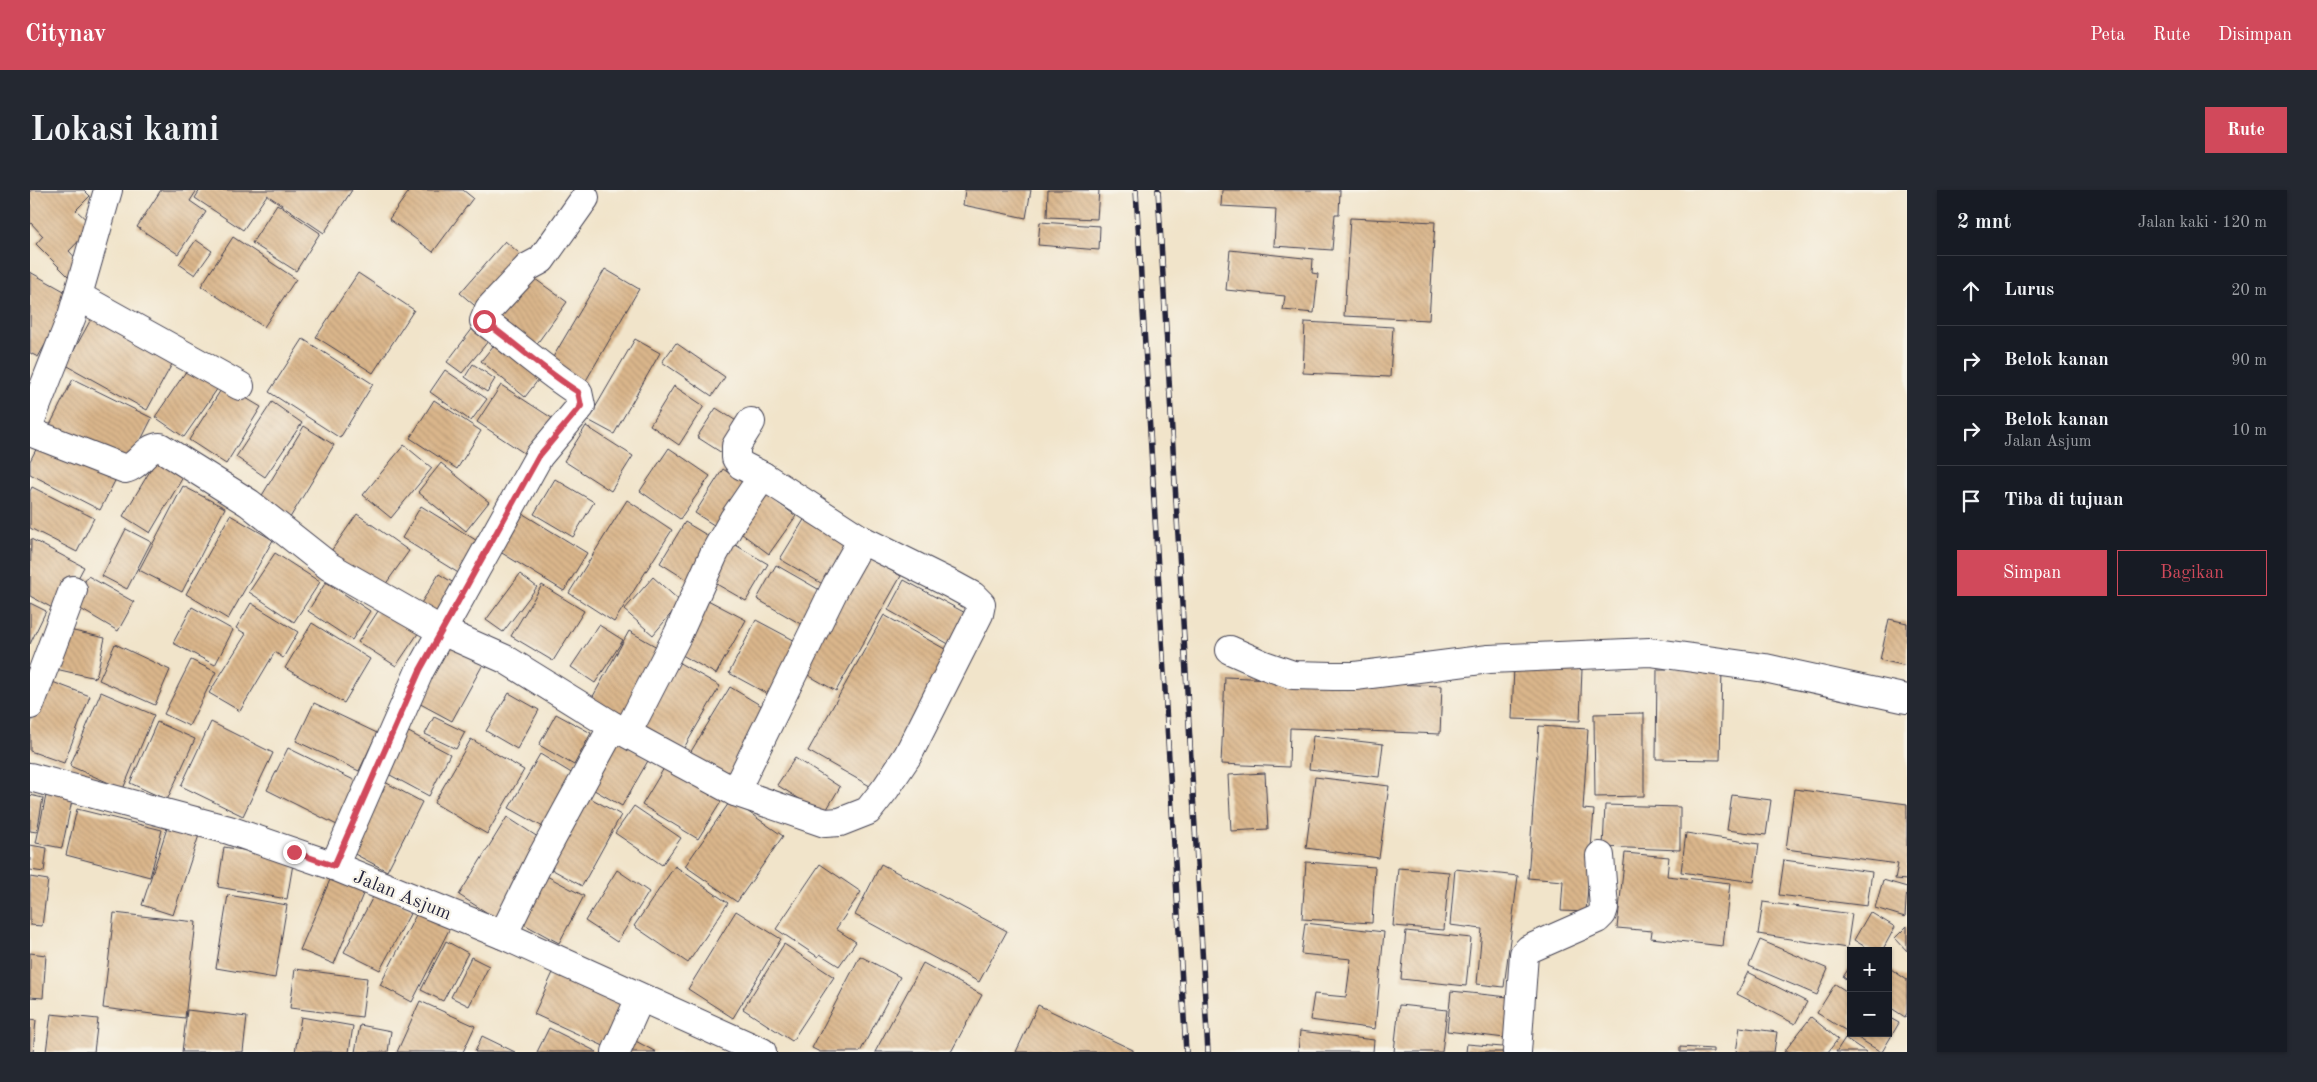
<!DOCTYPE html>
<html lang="id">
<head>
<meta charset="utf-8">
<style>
  :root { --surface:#171b24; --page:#242831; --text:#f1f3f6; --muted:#9ea1a6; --line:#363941; --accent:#d1495b }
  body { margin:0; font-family:"Old Standard TT",serif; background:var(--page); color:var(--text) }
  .controls { position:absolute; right:15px; bottom:15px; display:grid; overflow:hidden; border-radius:0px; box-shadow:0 1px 4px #0004 }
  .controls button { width:45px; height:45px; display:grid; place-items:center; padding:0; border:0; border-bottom:1px solid var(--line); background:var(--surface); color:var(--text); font:25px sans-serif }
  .stop { position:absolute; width:15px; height:15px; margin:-11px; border:4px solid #d1495b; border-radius:50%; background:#fff }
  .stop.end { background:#d1495b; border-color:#fff; box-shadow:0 1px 5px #0008 }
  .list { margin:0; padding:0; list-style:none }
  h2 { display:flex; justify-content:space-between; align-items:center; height:65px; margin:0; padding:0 20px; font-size:21px }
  h2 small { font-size:16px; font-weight:400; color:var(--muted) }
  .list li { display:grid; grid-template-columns:32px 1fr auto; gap:15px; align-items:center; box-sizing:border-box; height:70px; padding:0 20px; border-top:1px solid var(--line) }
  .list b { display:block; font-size:19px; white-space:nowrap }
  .list p { margin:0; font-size:16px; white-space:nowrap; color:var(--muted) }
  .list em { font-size:16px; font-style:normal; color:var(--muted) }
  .actions { display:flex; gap:10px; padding:15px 20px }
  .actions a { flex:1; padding:11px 0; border:1px solid var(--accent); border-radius:0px; text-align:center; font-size:18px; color:var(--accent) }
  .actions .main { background:var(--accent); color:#fff }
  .icon { flex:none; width:28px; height:28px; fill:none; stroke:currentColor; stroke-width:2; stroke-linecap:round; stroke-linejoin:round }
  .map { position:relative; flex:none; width:1877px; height:862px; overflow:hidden; border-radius:0px }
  header { display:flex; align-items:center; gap:30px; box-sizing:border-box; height:70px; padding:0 25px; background:var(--accent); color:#fff }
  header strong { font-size:24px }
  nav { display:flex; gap:28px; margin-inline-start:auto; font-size:18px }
  .intro { display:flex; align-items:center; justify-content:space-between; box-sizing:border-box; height:120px; padding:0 30px }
  h1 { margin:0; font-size:35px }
  .button { padding:12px 22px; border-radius:0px; background:var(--accent); color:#fff; font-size:18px; font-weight:700 }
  main { display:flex; gap:30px; padding:0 30px }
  aside { flex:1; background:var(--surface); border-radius:0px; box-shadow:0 1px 4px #0004 }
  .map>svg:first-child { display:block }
  .building { fill:url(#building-back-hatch) }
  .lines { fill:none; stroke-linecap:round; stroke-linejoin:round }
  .street-casing { stroke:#413f50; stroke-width:30 }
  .street { stroke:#fff; stroke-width:28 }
  .rail-casing { stroke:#22223b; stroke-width:5.5 }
  .rail { stroke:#f7f3e8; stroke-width:4; stroke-dasharray:11; stroke-linecap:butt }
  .route { stroke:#d1495b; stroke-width:6 }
  .labels { text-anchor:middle; stroke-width:4.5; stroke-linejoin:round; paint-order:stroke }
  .street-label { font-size:19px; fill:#22223b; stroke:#f7f3e8 }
</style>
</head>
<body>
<header>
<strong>Citynav</strong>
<nav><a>Peta</a><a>Rute</a><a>Disimpan</a></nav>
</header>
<div class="intro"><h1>Lokasi kami</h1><a class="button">Rute</a></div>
<main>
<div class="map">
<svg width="1877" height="862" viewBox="0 0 1877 862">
  <defs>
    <pattern id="building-back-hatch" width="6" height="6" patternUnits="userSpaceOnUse" patternTransform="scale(1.25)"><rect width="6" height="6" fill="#dab68b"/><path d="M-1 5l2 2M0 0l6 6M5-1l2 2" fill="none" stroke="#bb9c79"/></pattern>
  </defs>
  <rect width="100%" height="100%" fill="#f7f3e8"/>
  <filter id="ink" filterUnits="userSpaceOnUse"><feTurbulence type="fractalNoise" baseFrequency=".02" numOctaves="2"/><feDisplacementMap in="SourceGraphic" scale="10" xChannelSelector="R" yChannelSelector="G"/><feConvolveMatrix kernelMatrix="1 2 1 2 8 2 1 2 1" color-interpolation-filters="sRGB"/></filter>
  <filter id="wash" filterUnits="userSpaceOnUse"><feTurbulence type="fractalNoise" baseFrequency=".0096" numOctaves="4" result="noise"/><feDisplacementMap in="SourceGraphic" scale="20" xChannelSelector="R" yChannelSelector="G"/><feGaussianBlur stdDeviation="1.12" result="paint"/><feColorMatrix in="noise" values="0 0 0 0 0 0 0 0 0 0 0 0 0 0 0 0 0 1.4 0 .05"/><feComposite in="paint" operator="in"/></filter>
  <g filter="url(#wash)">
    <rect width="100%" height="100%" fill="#f1e4ca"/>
    <g id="blocks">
      <!-- building -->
      <g class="building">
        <path d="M0 0H54L60 6 46 20 63 36 39 61 52 75 40 88 6 54 13 46 0 32Z"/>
        <path d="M131 0H167L160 11 176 22 148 64 107 37Z"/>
        <path d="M170 0H322L294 43 237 5 213 40 165 8Z"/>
        <path d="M380 0H433L443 8 403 62 359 29Z"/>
        <path d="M935 0H1001L996 28 933 15Z"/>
        <path d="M1018 0H1069L1067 29 1017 27Z"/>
        <path d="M1192 0H1310L1309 24H1305L1302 60 1244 56 1246 19 1191 16Z"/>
        <path d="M247 14 290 43 266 81 222 53Z"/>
        <path d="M1320 28 1405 32 1399 130 1314 126Z"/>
        <path d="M1010 32 1070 36 1069 60 1008 55Z"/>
        <path d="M203 47 266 89 234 137 171 96Z"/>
        <path d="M166 50 182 61 165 85 149 74Z"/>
        <path d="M475 51 496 69 451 121 430 103Z"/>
        <path d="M1200 60 1283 69 1282 83 1288 84 1284 123 1253 120 1255 106 1196 100Z"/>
        <path d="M575 79 609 99 554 194 519 174Z"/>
        <path d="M494 81 537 112 501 162 459 131Z"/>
        <path d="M0 82 43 106 8 167 0 163Z"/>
        <path d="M328 83 384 120 343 183 286 147Z"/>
        <path d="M66 120 147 165 117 220 36 175Z"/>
        <path d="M1275 132 1363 137 1360 187 1273 183Z"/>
        <path d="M443 138 459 150 432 183 417 172Z"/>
        <path d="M472 145 515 181 495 207 451 171Z"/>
        <path d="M273 149 343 194 310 248 239 202Z"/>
        <path d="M605 149 630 163 584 244 558 230Z"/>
        <path d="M646 153 695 187 682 206 632 172Z"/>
        <path d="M161 174 190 195 154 247 125 227Z"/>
        <path d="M443 174 465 189 457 202 435 187Z"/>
        <path d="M415 180 457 209 441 231 400 202Z"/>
        <path d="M43 189 122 228 99 274 20 235Z"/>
        <path d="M194 195 231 217 196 274 159 250Z"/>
        <path d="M471 195 528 232 503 269 447 232Z"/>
        <path d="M644 196 674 216 649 255 620 235Z"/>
        <path d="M404 210 451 241 427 279 380 248Z"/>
        <path d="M242 212 272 233 235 287 206 267Z"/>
        <path d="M686 218 711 234 692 263 667 247Z"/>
        <path d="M274 236 304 255 258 331 228 312Z"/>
        <path d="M556 236 603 266 581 301 534 271Z"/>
        <path d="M12 248 87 287 70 320 0 284V271Z"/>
        <path d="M374 255 402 278 361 328 333 305Z"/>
        <path d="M639 258 680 286 650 329 610 301Z"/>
        <path d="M129 266 156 282 120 343 93 326Z"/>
        <path d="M411 273 459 312 436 341 388 302Z"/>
        <path d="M693 279 715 294 687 337 665 323Z"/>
        <path d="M525 289 564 312 543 347 504 324Z"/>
        <path d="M153 296 195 318 152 402 109 380Z"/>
        <path d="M2 297 64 328 47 362 0 338V301Z"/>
        <path d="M731 300 766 326 739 364 704 338Z"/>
        <path d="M597 310 642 340 584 432 539 403Z"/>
        <path d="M391 316 449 352 430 384 372 348Z"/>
        <path d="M485 319 557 363 534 401 462 357Z"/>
        <path d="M327 324 379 361 350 402 299 364Z"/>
        <path d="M200 325 243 350 198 429 156 404Z"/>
        <path d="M775 328 821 355 796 396 750 369Z"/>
        <path d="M655 332 685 350 660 392 630 373Z"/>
        <path d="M96 339 121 352 97 399 72 386Z"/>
        <path d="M1 349 54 377 30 422 0 406Z"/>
        <path d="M697 350 738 374 716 411 676 388Z"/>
        <path d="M245 363 290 392 264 432 219 402Z"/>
        <path d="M834 365 871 386 806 501 769 480Z"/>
        <path d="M746 375 795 403 776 437 727 409Z"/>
        <path d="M409 384 432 398 413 429 390 415Z"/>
        <path d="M490 384 507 397 473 442 456 430Z"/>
        <path d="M58 386 104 412 88 441 42 414Z"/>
        <path d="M623 387 651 412 623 445 594 420Z"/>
        <path d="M874 390 941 426 924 457 858 420Z"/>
        <path d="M296 392 340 421 322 450 278 421Z"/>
        <path d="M512 395 554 421 523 471 481 446Z"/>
        <path d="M674 408 716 430 686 484 645 461Z"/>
        <path d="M0 413 16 421 0 454Z"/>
        <path d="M221 413 268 442 253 468 245 462 210 521 179 503 216 444 206 438Z"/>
        <path d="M352 415 391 439 366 476 328 452Z"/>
        <path d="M162 417 203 440 185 475 143 453Z"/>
        <path d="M854 425 922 463 847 600 778 561Z"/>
        <path d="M1859 429 1877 433V476L1850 470Z"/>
        <path d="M726 430 773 455 745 508 699 483Z"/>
        <path d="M282 433 340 469 314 513 255 478Z"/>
        <path d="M569 435 593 450 565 493 541 477Z"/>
        <path d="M30 438 75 448 66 488 21 478Z"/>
        <path d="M599 441 634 461 596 529 561 510Z"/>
        <path d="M417 445 457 467 422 531 383 510Z"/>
        <path d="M85 454 140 480 125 515 69 490Z"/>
        <path d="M161 470 186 482 159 536 134 524Z"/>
        <path d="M646 471 690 496 651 563 607 538Z"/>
        <path d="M1484 476 1552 479 1550 531 1482 529Z"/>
        <path d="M1627 479H1692L1690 570 1626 569Z"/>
        <path d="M1195 487 1412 496 1410 544 1260 538 1259 577 1191 574Z"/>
        <path d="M17 490 60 506 34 573 0 561V535Z"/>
        <path d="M700 497 740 521 697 593 657 568Z"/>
        <path d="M71 502 124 525 93 599 40 576Z"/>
        <path d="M479 503 509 520 487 559 456 541Z"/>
        <path d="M284 513 347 543 329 581 266 551Z"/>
        <path d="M1614 523V606L1565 607 1564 524Z"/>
        <path d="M526 524 561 543 544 575 509 555Z"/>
        <path d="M404 527 435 542 426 559 395 544Z"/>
        <path d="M127 532 165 549 137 610 100 593Z"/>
        <path d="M181 532 243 563 213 626 151 596Z"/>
        <path d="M1509 536 1558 539 1553 619 1564 620 1556 722 1531 721 1533 691 1498 688Z"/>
        <path d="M371 538 420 564 399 606 349 579Z"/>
        <path d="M1283 546 1353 554 1349 587 1279 579Z"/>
        <path d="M441 549 494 580 457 644 404 613Z"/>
        <path d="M586 550 619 569 592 616 559 597Z"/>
        <path d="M258 558 332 594 311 637 237 600Z"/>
        <path d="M510 564 543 584 513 637 479 618Z"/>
        <path d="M765 568 810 597 794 624 747 595Z"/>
        <path d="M637 573 694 607 668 649 612 615Z"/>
        <path d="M1235 583 1238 639 1201 641 1198 585Z"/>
        <path d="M1285 587 1359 596 1349 668 1276 658Z"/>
        <path d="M353 591 392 612 357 681 317 660Z"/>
        <path d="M18 596 44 601 32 658 6 653Z"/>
        <path d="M1764 599 1877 614V690L1865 689 1868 674 1756 659Z"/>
        <path d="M553 604 591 625 552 696 514 675Z"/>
        <path d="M0 605 13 608 7 642 0 641Z"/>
        <path d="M1702 605 1741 610 1736 645 1697 640Z"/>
        <path d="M701 610 753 646 707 712 655 676Z"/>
        <path d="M1575 615 1650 617V660L1573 657Z"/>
        <path d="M604 616 651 648 632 675 585 643Z"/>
        <path d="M47 619 132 640 120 687 36 665Z"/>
        <path d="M477 627 514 651 467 729 429 705Z"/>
        <path d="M139 632 170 642 143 725 112 715Z"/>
        <path d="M1656 643 1729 654 1724 692 1651 682Z"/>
        <path d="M0 655 17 658 14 682 0 680Z"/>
        <path d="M194 657 264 668 257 709 188 697Z"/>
        <path d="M1595 663 1639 667 1637 686 1700 693 1693 756 1621 748 1622 741 1587 738Z"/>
        <path d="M1754 670 1842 682 1837 716 1749 705Z"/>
        <path d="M1276 672 1345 677 1342 733 1272 729Z"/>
        <path d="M790 674 831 702 806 739 826 752 809 776 790 764 788 767 746 739Z"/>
        <path d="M851 674 977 741 949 792 825 725Z"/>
        <path d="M645 676 698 713 658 773 604 736Z"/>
        <path d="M305 678 338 692 304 774 270 760Z"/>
        <path d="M1368 678 1419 682 1414 740 1363 736Z"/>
        <path d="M1425 679 1488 686 1474 797 1447 794 1452 739 1420 735Z"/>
        <path d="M587 680 619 702 587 752 555 731Z"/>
        <path d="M513 684 554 706 529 753 488 731Z"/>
        <path d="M0 687 18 690 12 736 0 735Z"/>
        <path d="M1853 690 1877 697 1875 727 1845 718Z"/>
        <path d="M346 701 382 720 350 780 314 762Z"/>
        <path d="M198 705 257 715 245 788 186 778Z"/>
        <path d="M1733 712 1822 724 1817 758 1728 744Z"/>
        <path d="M390 717 422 734 382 812 350 795Z"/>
        <path d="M706 721 751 749 703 828 658 799Z"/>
        <path d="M1840 722 1865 737 1852 761H1842L1824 750Z"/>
        <path d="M84 723 166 732 155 828 73 818Z"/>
        <path d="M1275 733 1354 742 1345 839 1280 830 1284 804 1316 807 1321 769 1271 764Z"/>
        <path d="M1877 736V761L1865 748Z"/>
        <path d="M1376 741 1441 748 1436 796 1371 789Z"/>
        <path d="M1730 750 1798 779 1787 805 1719 776Z"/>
        <path d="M416 751 438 763 413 811 391 800Z"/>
        <path d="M754 754 804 787 762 851 713 819Z"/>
        <path d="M0 763 16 765 13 808 0 807Z"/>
        <path d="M830 766 870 787 830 862H790L782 858Z"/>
        <path d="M441 767 459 776 439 816 421 807Z"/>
        <path d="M893 773 952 805 921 862H845Z"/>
        <path d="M1821 775V792L1813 787Z"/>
        <path d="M526 776 601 810 578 858 504 824Z"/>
        <path d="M1858 777 1877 790V823L1875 827 1858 816Z"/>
        <path d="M265 779 337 788 332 827 260 818Z"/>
        <path d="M1718 782 1777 812 1765 834 1707 804Z"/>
        <path d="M1805 794 1821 804V843H1858V827L1869 833 1852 862H1851L1787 823Z"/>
        <path d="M1421 801 1488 808 1483 849 1417 841Z"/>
        <path d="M390 811 445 836 433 862H367Z"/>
        <path d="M1008 815 1103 860V862H986Z"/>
        <path d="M1369 815 1417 820 1412 862H1364Z"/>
        <path d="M157 820 217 827 213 862H152Z"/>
        <path d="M21 824 68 829 64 862H16Z"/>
        <path d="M271 827 323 836 319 862H265Z"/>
        <path d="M1781 827 1808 849 1798 862H1754Z"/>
        <path d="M0 829 6 830 3 862H0Z"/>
        <path d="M330 835 361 841 358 862H325Z"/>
        <path d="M1710 837 1747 842 1744 862H1706Z"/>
        <path d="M519 838 567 862H507Z"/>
        <path d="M1270 841 1344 850 1343 862H1268Z"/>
        <path d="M452 846 485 862H445Z"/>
        <path d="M1815 848 1836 862H1806Z"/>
        <path d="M602 849 626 862H595Z"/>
        <path d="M1437 854 1484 858V862H1436Z"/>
        <path d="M1650 857 1683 859V862H1650Z"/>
      </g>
    </g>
  </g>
  <g filter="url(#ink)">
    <use href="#blocks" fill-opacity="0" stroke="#413f50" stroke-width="1"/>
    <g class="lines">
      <!-- street casing -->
      <g class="street-casing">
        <g id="street">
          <path d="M48 106 210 196"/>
          <path d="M0 232 42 126 78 0"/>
          <path d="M0 242 95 279C110 276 115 257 130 257L219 313 300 377 412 441 475 469 583 536 705 602 795 633 810 632 838 621 856 598 878 565 949 424 951 414 943 406 921 394 832 350 733 286 711 275 706 268V256L721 232"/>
          <path d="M1200 460 1234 475 1263 485 1303 486H1325L1459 469 1620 462 1735 478 1877 509"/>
          <path d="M0 515 43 400"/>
          <path d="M597 543 648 444 684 364 703 330 733 286"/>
          <path d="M0 587 199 640 304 676 473 745 732 862"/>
          <path d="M705 602 806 396 832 350"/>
          <path d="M304 676 390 480 509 266 551 216 548 202C515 181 486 154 454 131L459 119 498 77 511 70 555 8"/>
          <path d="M473 745 510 670 583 536"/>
          <path d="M586 862 610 808"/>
          <path d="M1487 862 1494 764 1499 759 1567 729 1572 724 1574 718 1570 666"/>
        </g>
      </g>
      <!-- street -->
      <use href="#street" class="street"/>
      <!-- rail casing -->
      <g class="rail-casing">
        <g id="rail">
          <path d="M1106 0 1156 862"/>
          <path d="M1128 0 1178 862"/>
        </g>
      </g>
      <!-- rail -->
      <use href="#rail" class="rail"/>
    </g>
  </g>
  <g class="lines" filter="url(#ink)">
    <!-- route -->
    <path class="route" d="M264 662 304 676 390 480 509 266 551 216 548 202C515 181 486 154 454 131"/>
  </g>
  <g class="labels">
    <!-- street labels -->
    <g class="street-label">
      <text transform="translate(373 704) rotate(22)" y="7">Jalan Asjum</text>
    </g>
  </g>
</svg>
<div class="controls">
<button>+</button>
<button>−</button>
</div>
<div class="stop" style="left:454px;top:131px"></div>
<div class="stop end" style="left:264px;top:662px"></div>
</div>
<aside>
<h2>2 mnt<small>Jalan kaki · 120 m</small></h2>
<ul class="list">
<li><svg class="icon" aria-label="ahead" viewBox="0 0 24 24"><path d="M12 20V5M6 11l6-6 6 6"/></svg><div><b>Lurus</b></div><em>20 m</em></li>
<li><svg class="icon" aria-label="right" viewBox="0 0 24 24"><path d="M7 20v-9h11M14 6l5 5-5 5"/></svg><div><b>Belok kanan</b></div><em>90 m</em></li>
<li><svg class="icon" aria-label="right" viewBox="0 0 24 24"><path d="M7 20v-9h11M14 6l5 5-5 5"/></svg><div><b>Belok kanan</b><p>Jalan Asjum</p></div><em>10 m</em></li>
<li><svg class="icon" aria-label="arrive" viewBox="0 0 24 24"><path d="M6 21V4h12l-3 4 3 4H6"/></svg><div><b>Tiba di tujuan</b></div></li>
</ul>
<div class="actions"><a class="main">Simpan</a><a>Bagikan</a></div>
</aside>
</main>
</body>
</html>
